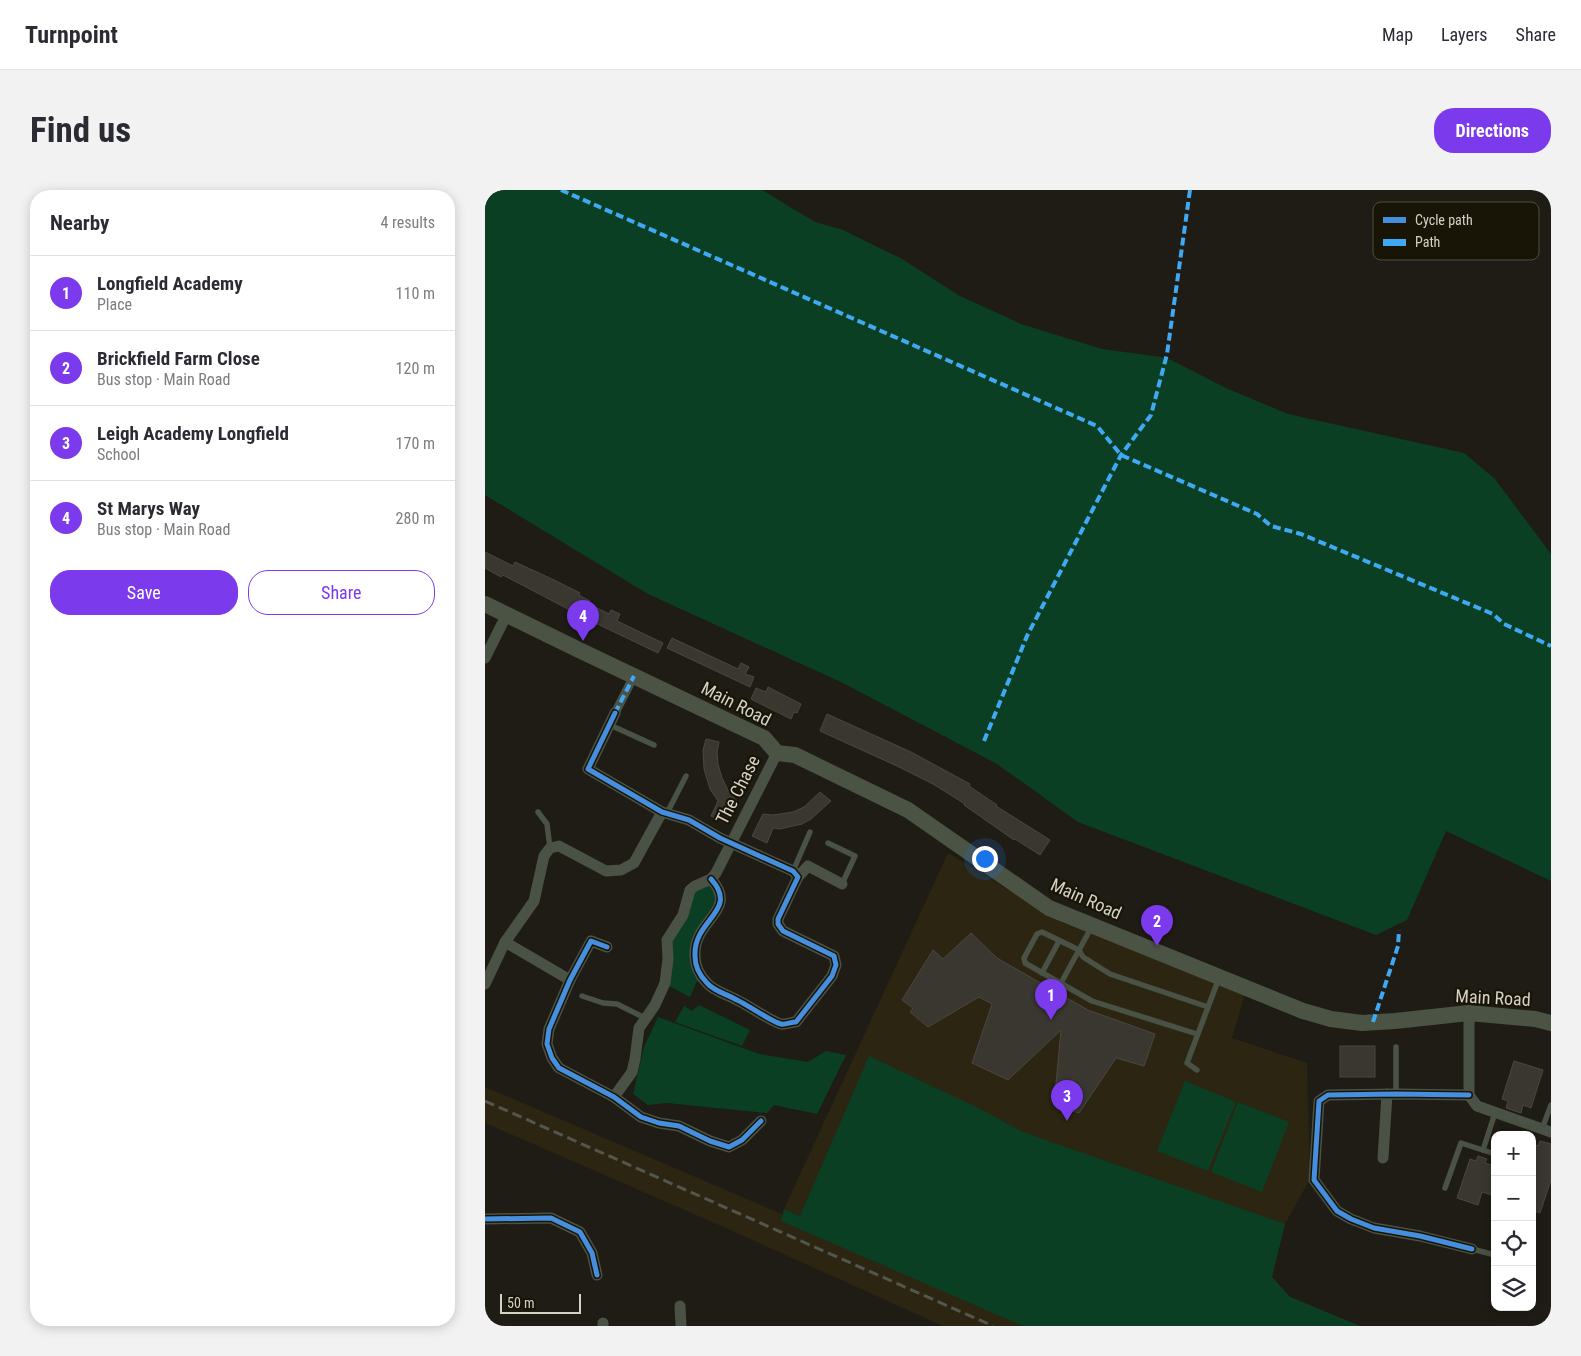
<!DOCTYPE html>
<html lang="en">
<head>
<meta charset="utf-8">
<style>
  :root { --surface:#fff; --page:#f2f2f3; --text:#2b2b33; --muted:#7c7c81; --line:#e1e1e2; --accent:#7c3aed }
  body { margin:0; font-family:"Roboto Condensed",sans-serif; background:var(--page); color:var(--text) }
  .controls { position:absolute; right:15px; bottom:15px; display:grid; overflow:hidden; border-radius:10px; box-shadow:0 2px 12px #0003 }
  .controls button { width:45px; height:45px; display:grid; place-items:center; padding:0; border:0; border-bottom:1px solid var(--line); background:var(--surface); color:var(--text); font:25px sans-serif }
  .scale { position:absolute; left:15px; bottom:12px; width:81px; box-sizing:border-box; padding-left:5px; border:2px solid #d4d1c8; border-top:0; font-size:14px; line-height:18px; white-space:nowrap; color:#d4d1c8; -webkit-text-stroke:4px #191506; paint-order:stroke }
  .you { position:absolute; left:499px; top:668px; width:18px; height:18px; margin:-12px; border:4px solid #fff; border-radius:50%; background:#1a73e8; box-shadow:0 0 0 8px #1a73e833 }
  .badge { display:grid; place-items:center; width:32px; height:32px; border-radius:50%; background:var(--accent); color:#fff; font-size:16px; font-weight:700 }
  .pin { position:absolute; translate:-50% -41px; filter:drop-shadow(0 1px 2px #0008) }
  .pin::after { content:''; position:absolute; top:26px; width:18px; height:15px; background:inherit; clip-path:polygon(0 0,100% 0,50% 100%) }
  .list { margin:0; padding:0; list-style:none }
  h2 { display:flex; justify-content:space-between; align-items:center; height:65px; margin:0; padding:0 20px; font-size:21px }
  h2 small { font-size:16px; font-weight:400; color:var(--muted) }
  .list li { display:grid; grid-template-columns:32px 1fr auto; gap:15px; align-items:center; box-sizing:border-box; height:75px; padding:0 20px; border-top:1px solid var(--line) }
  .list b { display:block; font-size:19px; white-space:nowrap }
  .list p { margin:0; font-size:16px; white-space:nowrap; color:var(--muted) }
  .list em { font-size:16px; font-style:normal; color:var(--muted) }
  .actions { display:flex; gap:10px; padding:15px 20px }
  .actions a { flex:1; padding:11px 0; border:1px solid var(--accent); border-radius:20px; text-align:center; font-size:18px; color:var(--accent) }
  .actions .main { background:var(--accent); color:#fff }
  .icon { flex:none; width:28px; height:28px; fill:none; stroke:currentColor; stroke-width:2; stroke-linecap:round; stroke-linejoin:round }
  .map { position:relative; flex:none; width:1066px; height:1136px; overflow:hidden; border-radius:20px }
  header { display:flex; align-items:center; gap:30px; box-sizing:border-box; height:70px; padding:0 25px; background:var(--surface); border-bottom:1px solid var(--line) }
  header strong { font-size:24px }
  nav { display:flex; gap:28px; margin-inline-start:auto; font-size:18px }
  .intro { display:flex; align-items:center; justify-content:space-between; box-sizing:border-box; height:120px; padding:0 30px }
  h1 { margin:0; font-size:35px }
  .button { padding:12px 22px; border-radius:20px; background:var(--accent); color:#fff; font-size:18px; font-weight:700 }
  main { display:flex; gap:30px; padding:0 30px }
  aside { flex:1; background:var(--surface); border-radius:20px; box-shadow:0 2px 12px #0003 }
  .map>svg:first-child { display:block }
  .built { fill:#2b2511 }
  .green { fill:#0b3f24 }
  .building { fill:#393730; stroke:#4a4741 }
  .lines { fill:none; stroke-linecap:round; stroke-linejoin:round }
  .service { stroke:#4a5145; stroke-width:5.5 }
  .pedestrian { stroke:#4a5145; stroke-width:9 }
  .minor { stroke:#4a5145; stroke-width:11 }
  .secondary { stroke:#4a5344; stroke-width:16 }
  .rail { stroke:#53564c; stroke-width:3; stroke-dasharray:10 5; stroke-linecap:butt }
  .quiet { stroke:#3fa9f5; stroke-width:4; stroke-dasharray:8 4; stroke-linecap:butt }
  .cycleway-casing { stroke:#191506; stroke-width:8 }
  .cycleway { stroke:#468fdf; stroke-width:5 }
  .labels { text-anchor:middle; stroke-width:4.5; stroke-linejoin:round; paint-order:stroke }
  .street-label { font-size:18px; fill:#d4d1c8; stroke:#191506 }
  .key { fill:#191506; stroke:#514d40; stroke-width:1 }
  .key-label { font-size:14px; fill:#d4d1c8 }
</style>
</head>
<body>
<header>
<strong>Turnpoint</strong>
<nav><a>Map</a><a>Layers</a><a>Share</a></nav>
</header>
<div class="intro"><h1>Find us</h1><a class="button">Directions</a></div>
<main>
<aside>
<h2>Nearby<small>4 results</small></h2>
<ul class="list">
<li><span class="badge">1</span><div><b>Longfield Academy</b><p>Place</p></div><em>110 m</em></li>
<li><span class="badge">2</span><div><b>Brickfield Farm Close</b><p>Bus stop · Main Road</p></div><em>120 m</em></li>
<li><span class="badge">3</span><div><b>Leigh Academy Longfield</b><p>School</p></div><em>170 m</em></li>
<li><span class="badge">4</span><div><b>St Marys Way</b><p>Bus stop · Main Road</p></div><em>280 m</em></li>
</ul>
<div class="actions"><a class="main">Save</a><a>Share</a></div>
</aside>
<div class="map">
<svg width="1066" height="1136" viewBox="0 0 1066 1136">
  <rect width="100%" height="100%" fill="#1e1c14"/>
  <!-- built -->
  <g class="built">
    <path d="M463 663 576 732 760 804 747 848 822 873 825 989 800 1034 787 1087 805 1107 875 1136H567L299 1019Z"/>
    <path d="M0 897 414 1074 552 1136H458L234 1035 0 933Z"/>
  </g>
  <!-- green -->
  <g class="green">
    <path d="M0 0H277L330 32 358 40 417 69 475 106 536 134 617 159 676 167 686 170 743 199 803 224 979 263 1010 289 1066 364V691L961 641 922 730 891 745 593 632 512 574 358 493 163 404 0 305Z"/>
    <path d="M223 696H226L233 707 213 739 215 789 212 791 205 807 182 795 186 753 209 701Z"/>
    <path d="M214 815 265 840 257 856 190 832 199 816 207 821Z"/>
    <path d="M173 827 274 864 323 872 341 861 361 865 332 924 289 915 282 923 182 913 163 915 148 904 159 857Z"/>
    <path d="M384 866 495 919 538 942 800 1034 787 1087 805 1107 875 1136H538L296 1031 299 1019 315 1026Z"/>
    <path d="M700 891 751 912 723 981 672 961Z"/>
    <path d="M753 912 804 932 777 1002 726 982Z"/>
  </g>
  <!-- building -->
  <g class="building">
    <path d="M0 362 28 376 30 372 67 389 95 403 94 405 105 411 104 414 124 424 126 420 135 424 132 431 178 453 173 463 100 428 18 385 16 387 0 378Z"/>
    <path d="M187 448 253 479 256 473 264 477 260 484 269 487 265 497 182 458Z"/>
    <path d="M283 497 316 514 312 523 309 522 306 529 266 509 271 498 281 502Z"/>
    <path d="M342 524 426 562 461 581 485 594 484 596 512 615 511 616 565 650 555 665 530 649 529 650 479 615 480 614 448 594 412 576 335 541Z"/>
    <path d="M221 549 234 552 232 562 233 574 237 588 244 602 252 611 240 633 226 626 233 611 225 599 219 579 218 560Z"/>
    <path d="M335 602 346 611 326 629 317 634 295 639 288 638 282 653 267 646 278 624 288 625 308 622 319 617Z"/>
    <path d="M486 743 512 768 603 820 670 844 659 876 631 868 594 923 569 915 576 840 523 890 487 873 507 814 494 807 443 837 425 822 428 818 417 810 448 760 458 769Z"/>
    <rect x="855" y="856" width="35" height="31"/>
    <path d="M1029 871 1058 880 1046 918 1038 915 1036 923 1021 918 1023 911 1017 909Z"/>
    <path d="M1055 951 1066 954V990L1055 1023 1047 1020V965L1051 955 1053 956Z"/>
    <path d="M993 966 1002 969 1000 973 1010 976V1006L997 1002 993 1015 972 1008 985 969 991 971Z"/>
  </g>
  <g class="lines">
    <!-- service -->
    <g class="service">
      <path d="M125 535 169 555"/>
      <path d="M53 622 62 634 65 658"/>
      <path d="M182 623 201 586"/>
      <path d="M343 653 370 666 357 694"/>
      <path d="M308 681 325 642"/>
      <path d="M557 783 574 751"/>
      <path d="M576 793 606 738"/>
      <path d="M97 806 118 813 132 814 160 828"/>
      <path d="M712 844 607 811 540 773 539 768 552 744 557 742 594 760 598 767 625 784 723 817"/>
      <path d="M911 857V904"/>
      <path d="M712 880 702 873 734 788"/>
      <path d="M1057 939 1066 915"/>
      <path d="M998 960 1010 923"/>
      <path d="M960 998 976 953 1010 964"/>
      <path d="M987 1059 1010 1065"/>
    </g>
    <!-- pedestrian -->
    <path class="pedestrian" d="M130 523 149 486"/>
    <!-- minor -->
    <g class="minor">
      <path d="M0 468 22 424"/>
      <path d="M130 523 103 579 177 622 204 630 235 648 308 681 313 687 293 729V734L298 741 349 766 351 775 347 786 311 832C306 832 300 835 296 834 285 831 263 815 252 810 242 804 230 802 222 793 215 786 210 776 210 766 208 729 255 721 226 689"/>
      <path d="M313 687 323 676 357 694"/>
      <path d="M20 752 85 790"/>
      <path d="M122 757 106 751 85 790 64 839 62 854 67 868 74 878 129 907 156 927 174 933 194 936 225 951 244 957 257 950 276 931"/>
      <path d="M0 794 20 752 49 711 59 666 65 658 74 656 121 681 136 680 149 673 177 622"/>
      <path d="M984 823V905L992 916 1066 942"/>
      <path d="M984 905 911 904 843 905 834 911 829 990 852 1021 866 1029 889 1038 935 1046 987 1059"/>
      <path d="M129 907 147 882 150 869 154 838 170 815 180 793 183 769 182 750 198 725 205 700 210 696 226 689 231 683 292 563"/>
      <path d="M898 968 902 904"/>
      <path d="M0 1029 66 1028 95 1042 107 1063 112 1085"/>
      <path d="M195 1116 196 1136"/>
      <path d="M118 1133V1136"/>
    </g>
    <!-- secondary -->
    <path class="secondary" d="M0 414 94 460 279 548 292 563 310 565 423 620 564 718 818 821 846 829 877 833 910 831 984 823 1050 829 1066 833"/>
    <!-- rail -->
    <path class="rail" d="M0 911 508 1136"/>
    <!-- quiet -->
    <g class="quiet">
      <path d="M76 0 612 236 636 265 772 324 786 336 816 344 1008 424 1019 434 1066 456"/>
      <path d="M130 523 149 486"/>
      <path d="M499 551 542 446 636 265 666 225 682 164 705 0"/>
      <path d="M888 832 913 756 914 740"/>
    </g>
    <!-- cycleway casing -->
    <g class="cycleway-casing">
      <g id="cycleway">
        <path d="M130 523 103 579 177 622 204 630 235 648 308 681 313 687 293 729V734L298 741 349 766 351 775 347 786 311 832C306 832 300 835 296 834 285 831 263 815 252 810 242 804 230 802 222 793 215 786 210 776 210 766 208 729 255 721 226 689"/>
        <path d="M122 757 106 751 85 790 64 839 62 854 67 868 74 878 129 907 156 927 174 933 194 936 225 951 244 957 257 950 276 931"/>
        <path d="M984 905 911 904 843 905 834 911 829 990 852 1021 866 1029 889 1038 935 1046 987 1059"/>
        <path d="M0 1029 66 1028 95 1042 107 1063 112 1085"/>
      </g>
    </g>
    <!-- cycleway -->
    <use href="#cycleway" class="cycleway"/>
  </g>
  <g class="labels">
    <!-- street labels -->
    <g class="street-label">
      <text transform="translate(251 514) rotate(27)" y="6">Main Road</text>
      <text transform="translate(253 600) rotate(-63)" y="6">The Chase</text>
      <text transform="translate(601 709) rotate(24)" y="6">Main Road</text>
      <text transform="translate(1008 808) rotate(3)" y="6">Main Road</text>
    </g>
  </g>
  <!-- legend -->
  <rect x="888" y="12" width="166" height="58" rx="8" class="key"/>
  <rect x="898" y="27" width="23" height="6" fill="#468fdf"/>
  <rect x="898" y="49" width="23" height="7" fill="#3fa9f5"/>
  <g class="key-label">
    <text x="930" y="35">Cycle path</text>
    <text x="930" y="57">Path</text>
  </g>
</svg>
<div class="controls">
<button>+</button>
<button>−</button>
<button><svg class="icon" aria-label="locate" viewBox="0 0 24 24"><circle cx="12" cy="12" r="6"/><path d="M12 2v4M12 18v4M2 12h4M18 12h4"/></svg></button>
<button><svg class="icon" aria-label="layers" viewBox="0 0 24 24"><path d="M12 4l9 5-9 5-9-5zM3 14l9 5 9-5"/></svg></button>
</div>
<div class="scale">50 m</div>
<div class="you"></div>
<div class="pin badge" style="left:566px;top:830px">1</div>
<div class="pin badge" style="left:672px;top:756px">2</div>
<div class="pin badge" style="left:582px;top:931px">3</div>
<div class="pin badge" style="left:98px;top:451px">4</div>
</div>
</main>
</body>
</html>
